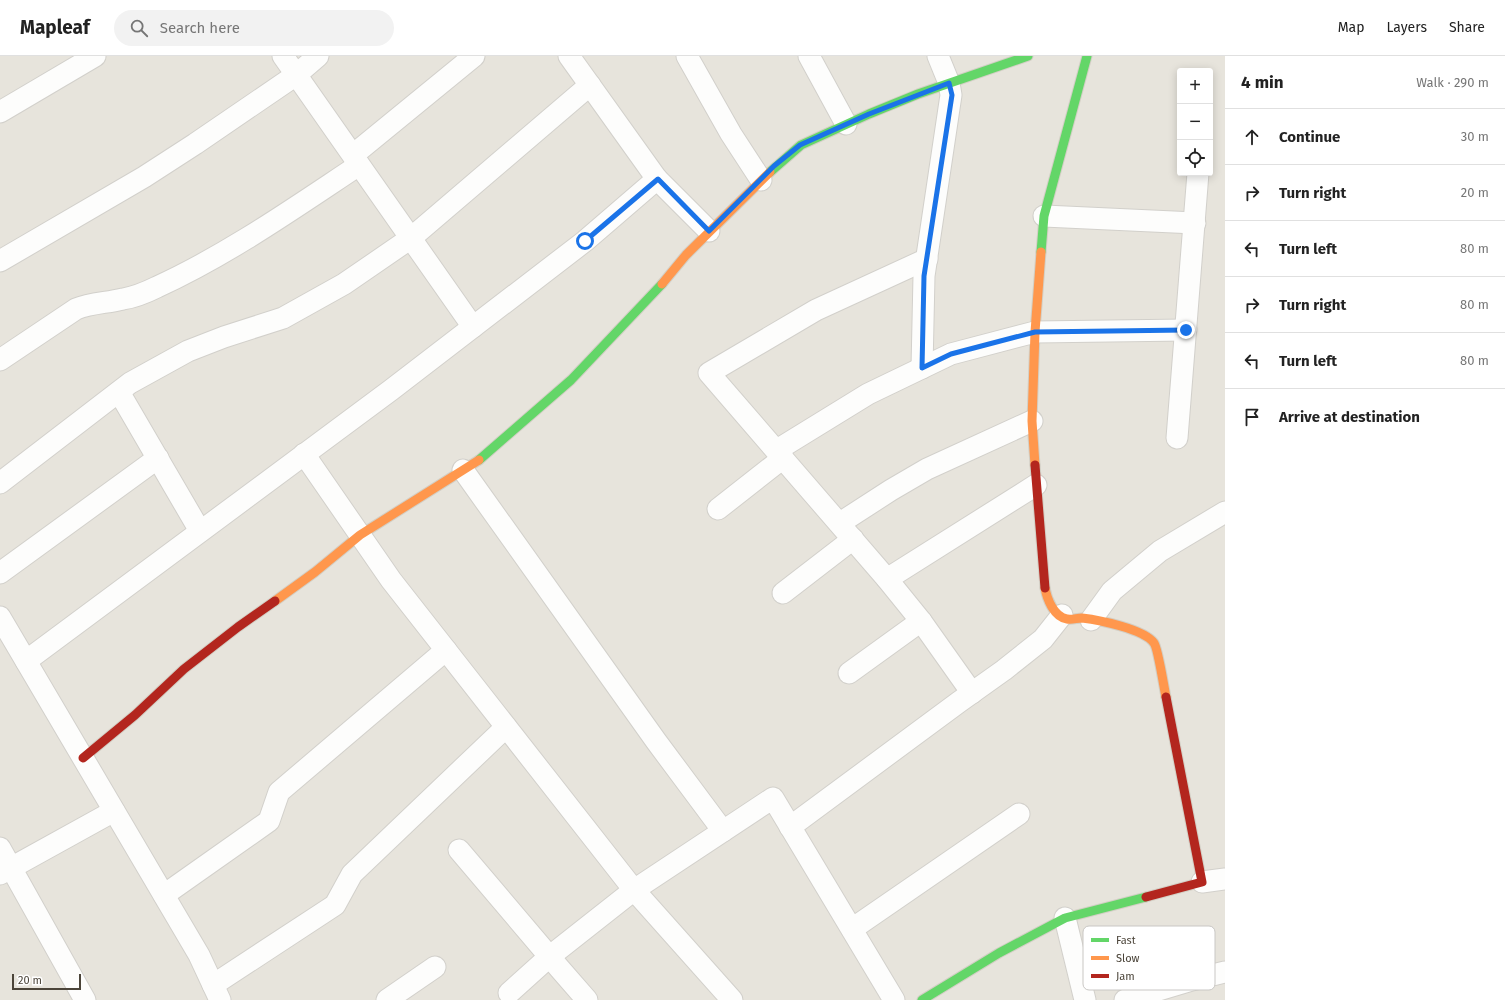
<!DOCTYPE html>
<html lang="en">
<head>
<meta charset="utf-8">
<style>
  :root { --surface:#fff; --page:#f2f2f2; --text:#222; --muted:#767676; --line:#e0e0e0 }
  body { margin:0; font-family:"Fira Sans",sans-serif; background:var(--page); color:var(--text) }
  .controls { position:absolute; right:12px; top:12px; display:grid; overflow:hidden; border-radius:4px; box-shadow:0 2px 10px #0003 }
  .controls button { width:36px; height:36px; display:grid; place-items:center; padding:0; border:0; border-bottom:1px solid var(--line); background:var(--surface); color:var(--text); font:20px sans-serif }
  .scale { position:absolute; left:12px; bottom:10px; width:69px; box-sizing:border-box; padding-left:4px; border:2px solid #4b4439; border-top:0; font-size:11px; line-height:14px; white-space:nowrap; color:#4b4439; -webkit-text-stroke:3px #fff; paint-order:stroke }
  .stop { position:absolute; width:12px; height:12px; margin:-9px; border:3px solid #1a73e8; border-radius:50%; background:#fff }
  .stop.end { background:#1a73e8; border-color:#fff; box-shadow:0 1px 4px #0008 }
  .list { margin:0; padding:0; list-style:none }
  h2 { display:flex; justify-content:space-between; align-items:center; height:52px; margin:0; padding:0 16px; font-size:17px }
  h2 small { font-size:13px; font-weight:400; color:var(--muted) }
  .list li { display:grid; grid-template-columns:26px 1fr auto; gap:12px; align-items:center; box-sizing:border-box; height:56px; padding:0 16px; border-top:1px solid var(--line) }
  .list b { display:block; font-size:15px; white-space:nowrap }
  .list em { font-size:13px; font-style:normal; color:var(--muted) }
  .icon { flex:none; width:22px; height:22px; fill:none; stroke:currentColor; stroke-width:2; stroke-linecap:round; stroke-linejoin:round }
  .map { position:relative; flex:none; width:1225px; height:944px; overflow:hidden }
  header { display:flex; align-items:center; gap:24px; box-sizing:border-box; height:56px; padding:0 20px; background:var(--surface); border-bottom:1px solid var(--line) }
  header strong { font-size:19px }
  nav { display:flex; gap:22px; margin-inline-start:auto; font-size:14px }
  .search { width:280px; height:36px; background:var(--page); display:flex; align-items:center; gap:10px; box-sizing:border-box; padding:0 14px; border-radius:22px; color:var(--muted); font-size:15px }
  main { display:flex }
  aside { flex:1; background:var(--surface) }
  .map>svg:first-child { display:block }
  .residential { fill:#e7e4dc; fill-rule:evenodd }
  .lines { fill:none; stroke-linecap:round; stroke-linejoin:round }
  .street-casing { stroke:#d2d0cb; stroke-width:23 }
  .fast-casing { stroke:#d3cfc5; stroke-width:11 }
  .slow-casing { stroke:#d3cfc5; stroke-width:11 }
  .jam-casing { stroke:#d3cfc5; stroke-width:11 }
  .street { stroke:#fdfdfc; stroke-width:21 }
  .fast { stroke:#63d668; stroke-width:9 }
  .slow { stroke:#ff974d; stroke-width:9 }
  .jam { stroke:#b3261e; stroke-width:9 }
  .route { stroke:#1a73e8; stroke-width:5 }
  .key { fill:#fff; stroke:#c9c7c4; stroke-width:1 }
  .key-label { font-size:11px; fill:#4b4439 }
</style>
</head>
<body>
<header>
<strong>Mapleaf</strong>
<div class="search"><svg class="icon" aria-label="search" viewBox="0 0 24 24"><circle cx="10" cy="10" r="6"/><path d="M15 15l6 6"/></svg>Search here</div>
<nav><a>Map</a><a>Layers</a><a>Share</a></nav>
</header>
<main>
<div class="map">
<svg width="1225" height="944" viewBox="0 0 1225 944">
  <rect width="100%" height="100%" fill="#f4f2ee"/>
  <!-- residential -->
  <path class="residential" d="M0 0H1225V944H0ZM1180 15H1210V117H1180Z"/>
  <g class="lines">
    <!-- street casing -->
    <g class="street-casing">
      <g id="street">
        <path d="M283 0 473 271"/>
        <path d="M687 0 731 78 761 124"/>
        <path d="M809 0 846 68"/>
        <path d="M0 56 95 0"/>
        <path d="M353 99 474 0"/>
        <path d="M657 123 709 175"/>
        <path d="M1044 160 1195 167"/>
        <path d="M927 203 816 254 709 317 887 523 921 565 972 637"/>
        <path d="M0 205 144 121 195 88 296 19 318 0"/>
        <path d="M0 304 76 253C91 247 107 247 123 243 135 241 147 236 157 231 229 198 294 152 359 109"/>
        <path d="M922 312 924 220 951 39 949 27 938 0"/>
        <path d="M119 336 200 475"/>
        <path d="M1177 382 1198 117"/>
        <path d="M777 394 868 338 951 298 1035 276 1186 274"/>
        <path d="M304 398 391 524 634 834 732 944"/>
        <path d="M463 414 656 685 723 775"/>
        <path d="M0 427 130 327 188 295 224 281 283 262 344 228 411 182 590 29"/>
        <path d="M718 453 783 402"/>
        <path d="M840 467 891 434 927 413 1032 365"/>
        <path d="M0 517 158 402"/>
        <path d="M887 523 1036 429"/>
        <path d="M783 537 853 483"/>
        <path d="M0 561 199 899 220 944"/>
        <path d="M1091 564 1112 535 1160 495 1225 456"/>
        <path d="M26 605 391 334 585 185 657 123 569 0"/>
        <path d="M849 617 921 565"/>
        <path d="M790 771 959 646 1004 614 1043 583 1062 559"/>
        <path d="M0 792 85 944"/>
        <path d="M459 794 560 913 587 944"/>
        <path d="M0 818 114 755"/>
        <path d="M1202 826 1225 823"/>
        <path d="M164 839 269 765 279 736 446 594"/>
        <path d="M1065 862 1085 944"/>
        <path d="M852 873 1019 758"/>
        <path d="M213 929 335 849 352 818 506 671"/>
        <path d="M509 937 549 901 634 834 773 742 894 944"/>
        <path d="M387 944 435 911"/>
        <path d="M1125 944 1192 924 1225 916"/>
      </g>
    </g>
    <!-- fast casing -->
    <g class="fast-casing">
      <g id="fast">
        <path d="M770 116 801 89 869 58 918 38 1028 0"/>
        <path d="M1041 196 1044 160 1087 0"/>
        <path d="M479 404 571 324 662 228"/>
        <path d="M922 944 999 897 1065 862 1146 841"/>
      </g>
    </g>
    <!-- slow casing -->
    <g class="slow-casing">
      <g id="slow">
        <path d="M662 228 686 199 770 116"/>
        <path d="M1035 409 1032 365 1035 276 1041 196"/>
        <path d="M1045 532C1047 543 1054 561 1067 563 1072 564 1077 562 1082 562 1099 564 1144 573 1154 587 1158 592 1164 632 1166 641"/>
        <path d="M275 545 315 516 360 479 479 404"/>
      </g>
    </g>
    <!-- jam casing -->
    <g class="jam-casing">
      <g id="jam">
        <path d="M1035 409 1045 532"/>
        <path d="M83 702 135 659 184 613 238 571 275 545"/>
        <path d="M1146 841 1202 826 1166 641"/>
      </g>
    </g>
    <!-- street -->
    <use href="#street" class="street"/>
    <!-- fast -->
    <use href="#fast" class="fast"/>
    <!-- slow -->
    <use href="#slow" class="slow"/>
    <!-- jam -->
    <use href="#jam" class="jam"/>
  </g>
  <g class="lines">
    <!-- route -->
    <path class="route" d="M585 185 658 123 709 175 774 110 800 89 869 58 949 27 952 39 924 220 922 312 951 298 1035 276 1186 274"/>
  </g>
  <!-- legend -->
  <rect x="1083" y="870" width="132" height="64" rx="6" class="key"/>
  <rect x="1091" y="882" width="18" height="4" fill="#63d668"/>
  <rect x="1091" y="900" width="18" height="4" fill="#ff974d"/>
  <rect x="1091" y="918" width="18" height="4" fill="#b3261e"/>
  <g class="key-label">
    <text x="1116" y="888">Fast</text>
    <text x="1116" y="906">Slow</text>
    <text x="1116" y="924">Jam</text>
  </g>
</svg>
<div class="controls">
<button>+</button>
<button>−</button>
<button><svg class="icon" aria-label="locate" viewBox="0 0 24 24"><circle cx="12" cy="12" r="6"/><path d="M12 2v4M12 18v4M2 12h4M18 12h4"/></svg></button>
</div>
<div class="scale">20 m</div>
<div class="stop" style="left:585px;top:185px"></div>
<div class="stop end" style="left:1186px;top:274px"></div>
</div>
<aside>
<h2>4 min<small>Walk · 290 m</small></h2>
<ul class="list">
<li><svg class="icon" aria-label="ahead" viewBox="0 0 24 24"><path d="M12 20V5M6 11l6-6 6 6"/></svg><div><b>Continue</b></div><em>30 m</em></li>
<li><svg class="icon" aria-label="right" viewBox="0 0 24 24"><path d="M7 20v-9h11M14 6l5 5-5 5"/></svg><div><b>Turn right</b></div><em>20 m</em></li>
<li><svg class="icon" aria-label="left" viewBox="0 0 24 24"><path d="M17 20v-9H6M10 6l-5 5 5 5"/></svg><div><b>Turn left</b></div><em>80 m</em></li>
<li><svg class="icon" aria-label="right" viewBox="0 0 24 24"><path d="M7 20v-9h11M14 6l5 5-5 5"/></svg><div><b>Turn right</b></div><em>80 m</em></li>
<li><svg class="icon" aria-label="left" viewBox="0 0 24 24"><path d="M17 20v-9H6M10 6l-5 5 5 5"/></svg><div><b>Turn left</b></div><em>80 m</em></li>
<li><svg class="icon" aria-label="arrive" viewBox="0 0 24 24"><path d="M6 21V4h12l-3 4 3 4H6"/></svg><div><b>Arrive at destination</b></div></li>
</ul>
</aside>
</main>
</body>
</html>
